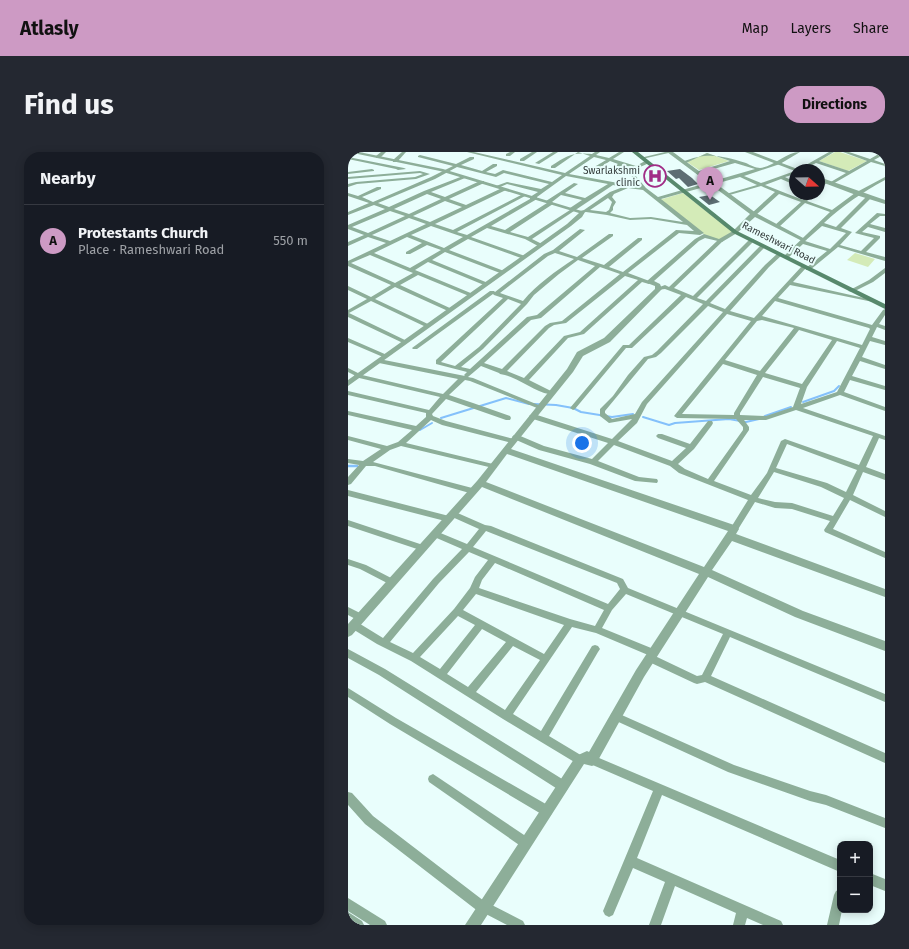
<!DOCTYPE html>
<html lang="en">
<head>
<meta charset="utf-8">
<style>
  :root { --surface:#171b24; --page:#242831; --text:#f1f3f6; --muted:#9ea1a6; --line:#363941; --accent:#cd9ac4 }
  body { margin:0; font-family:"Fira Sans",sans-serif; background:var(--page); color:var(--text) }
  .controls { position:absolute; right:12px; bottom:12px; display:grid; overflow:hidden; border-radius:8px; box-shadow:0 2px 10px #0003 }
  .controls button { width:36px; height:36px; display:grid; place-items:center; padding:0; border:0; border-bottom:1px solid var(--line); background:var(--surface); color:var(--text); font:20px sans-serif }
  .compass { position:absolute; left:441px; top:12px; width:36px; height:36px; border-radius:50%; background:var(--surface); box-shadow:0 2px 10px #0003; rotate:110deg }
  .you { position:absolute; left:234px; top:291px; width:14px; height:14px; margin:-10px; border:3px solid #fff; border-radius:50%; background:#1a73e8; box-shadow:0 0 0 6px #1a73e833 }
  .badge { display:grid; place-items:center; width:26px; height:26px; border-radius:50%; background:var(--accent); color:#111; font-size:13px; font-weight:700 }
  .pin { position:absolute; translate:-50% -33px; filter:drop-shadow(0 1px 2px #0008) }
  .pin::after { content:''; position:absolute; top:21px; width:14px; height:12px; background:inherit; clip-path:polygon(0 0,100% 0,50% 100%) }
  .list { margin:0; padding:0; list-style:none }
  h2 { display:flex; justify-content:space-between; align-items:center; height:52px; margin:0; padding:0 16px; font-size:17px }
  h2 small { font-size:13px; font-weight:400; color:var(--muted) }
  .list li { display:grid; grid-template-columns:26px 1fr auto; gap:12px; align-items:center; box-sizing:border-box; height:72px; padding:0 16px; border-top:1px solid var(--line) }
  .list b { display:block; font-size:15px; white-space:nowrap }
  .list p { margin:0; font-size:13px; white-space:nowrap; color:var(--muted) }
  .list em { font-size:13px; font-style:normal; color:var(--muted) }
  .map { position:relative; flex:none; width:537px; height:773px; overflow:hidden; border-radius:16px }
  header { display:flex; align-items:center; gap:24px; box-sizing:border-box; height:56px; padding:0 20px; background:var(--accent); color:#111 }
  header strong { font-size:19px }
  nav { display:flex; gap:22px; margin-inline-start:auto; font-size:14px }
  .intro { display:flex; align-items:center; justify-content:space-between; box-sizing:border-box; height:96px; padding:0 24px }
  h1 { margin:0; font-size:28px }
  .button { padding:10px 18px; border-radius:16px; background:var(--accent); color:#111; font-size:14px; font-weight:700 }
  main { display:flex; gap:24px; padding:0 24px }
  aside { flex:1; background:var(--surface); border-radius:16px; box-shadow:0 2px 10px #0003 }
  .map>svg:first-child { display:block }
  .green { fill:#d4ebb8 }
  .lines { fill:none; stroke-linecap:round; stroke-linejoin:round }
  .stream-far1 { stroke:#84c1fb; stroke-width:2 }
  .stream { stroke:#84c1fb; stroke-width:2.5 }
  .building { fill:#5d6e73 }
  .minor { fill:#8dae99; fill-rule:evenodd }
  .tertiary { fill:#8dae99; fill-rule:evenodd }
  .secondary { fill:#57896c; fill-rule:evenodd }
  .labels { text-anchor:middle; stroke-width:4; stroke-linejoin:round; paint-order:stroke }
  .far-poi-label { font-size:10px; fill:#343c3b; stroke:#e9fefc; text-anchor:end }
  .far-street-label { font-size:10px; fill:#343c3b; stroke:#e9fefc }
</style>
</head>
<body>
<header>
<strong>Atlasly</strong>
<nav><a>Map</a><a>Layers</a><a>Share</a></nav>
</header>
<div class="intro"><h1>Find us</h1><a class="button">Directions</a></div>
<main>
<aside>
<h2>Nearby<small></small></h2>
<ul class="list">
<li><span class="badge">A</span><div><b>Protestants Church</b><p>Place · Rameshwari Road</p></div><em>550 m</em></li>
</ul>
</aside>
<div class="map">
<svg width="537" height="773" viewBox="0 0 537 773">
  <rect width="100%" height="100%" fill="#e9fefc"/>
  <!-- green -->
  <g class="green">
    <path d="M487 0H492L519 9 500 19 471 9Z"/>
    <path d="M359 1 381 9 351 18 339 10Z"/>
    <path d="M335 41 385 80 371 88 357 83 311 48Z"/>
    <path d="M507 101 527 107 520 115 499 108Z"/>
  </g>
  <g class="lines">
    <!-- stream-far1 -->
    <g class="stream-far1">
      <path d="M455 250 486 239 491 234"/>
      <path d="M186 252 208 253 225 256 233 260 264 265 285 262"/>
      <path d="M417 264 443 255"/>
      <path d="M295 265 321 273 327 271 381 267 398 270 411 267"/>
      <path d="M93 266 158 246 181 252"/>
      <path d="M72 278 84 271"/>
    </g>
    <!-- stream -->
    <path class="stream" d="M0 314H9"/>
  </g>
  <!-- building -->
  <g class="building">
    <path d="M332 17 344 26 350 32 340 35 331 26 328 27 319 19Z"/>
    <path d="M362 43 372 50 361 53 351 45Z"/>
  </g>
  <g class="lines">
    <!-- minor -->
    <g class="minor">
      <path d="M33 0H38L32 6H28V4Z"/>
      <path d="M54 0H58L49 10H45V8Z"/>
      <path d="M119 0H126L217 21 242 4 230 0 207 16H203V14C220 3 224 0 244 2L247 0H252L248 3 261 6 271 0H276L265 7 288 14 297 9H301V11L290 16 286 22 298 36 310 45 407 17 387 11 348 22V20L382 9 359 1 338 11 334 10C358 0 373 3 398 11 402 13 408 16 412 16 427 14 438 0 452 0L432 12 396 24 413 31 447 19V22L437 25 447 30V33L433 27 417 33 455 48 461 42H466L459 49 484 58 507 41 537 25V28C515 40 495 53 476 71L488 75 518 45H522V47L493 76 504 80 492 93 513 99 526 86 507 81 529 61 537 62V64H532L522 72 537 76V80L520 75 514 80 532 84V86L518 100 537 105V109L490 95 462 118H458V116L445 130 525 148V150L442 133 430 146 524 173 535 158 537 157V163L531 172 537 174V178L529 175 524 185 537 189V193L522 189 514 205 537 213V217L512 209 504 224 537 234V238L502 228 496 240 537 255V259L492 243 455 256 537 284V288L531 286 518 315 537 322V328L515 320 505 343 537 359V365L502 348 485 377 537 400V406L477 380 476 378 482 369 444 357 427 356 407 350 389 379H383L382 377 400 348 331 321 322 314 266 293 250 309 291 325 309 327 310 329 309 331 287 329 242 312 191 298 166 287 164 285 166 283H170L196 294 244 307 260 291 182 266 181 264 184 262H186L264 287 284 267 261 271 252 264V257L265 244 280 223 296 205 304 203 309 199 355 152 338 145 284 196H278L227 257 225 258 222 256 275 193H281L333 143 317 137 309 138V136L317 133 321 135 370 88 375 89 326 136 345 144 402 87H406V89L349 146 358 149 413 93H417V95L362 151 377 157 417 113 430 101H434V103L421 115 382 159 406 166 454 114H458V116L479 99 455 92 440 106H436V104L482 60 457 51 431 75H427V73L453 50 431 42 408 63H404V61L427 40 413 34 378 44V42L409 33 392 25 313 47 356 81 352 83 331 81 280 121 304 130 301 132 294 130 236 182 220 186 181 228 205 240V242C192 244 169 224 152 222L151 221 133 214 120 225 125 226 193 254V256H189L122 229 117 228 101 243 125 251 162 264 163 266 162 268H158L98 247 84 262 85 264 98 269 166 287 168 289 166 291H164L94 273 83 268 58 291 145 312 149 314 148 316H145L53 294 42 298 25 310 128 337 129 339 128 341 125 342 27 314H18L3 332 0 333V325L11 313 0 311V307L15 309 33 297 0 288V284L39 294 50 290 64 278 0 263V259L68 274 78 265V261L0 243V239L81 258 92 245 7 225 6 223 0 220V216L14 223 95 242 110 227 31 211 28 209 31 207 117 224 116 223 119 220 88 212V208L155 146 146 143 145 142 69 197H65L64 196 142 139H146L147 140 196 102 205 98 232 77 237 78 211 99 229 105 261 82H265V84L234 106 256 113 290 86H294V88L261 115 275 120 328 78 346 79 339 73 303 67 282 68 259 63 238 60 232 61V59L236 58 262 40 275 35 265 33 184 87 194 92V94H190L177 87 139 76 123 85 177 104V106H173L120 87 101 98 156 119V121H152L97 100 84 108 140 131V133H136L80 110 67 118 125 142V144H121L70 123 52 133 104 157V159H100L47 135 27 147 82 173V175H78L23 149 1 161 59 189V191H55L0 165V158L19 147 0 138V134L23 145 43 133 0 114V109L38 91 20 85 0 94V90L16 83 0 77V73L37 57 26 53 0 63V60L21 51 0 44V41L10 44 29 35H33V37L14 45 25 50 83 25 105 14 70 5V4L72 3 108 12 122 5H126V7L113 13 134 19 145 12H149V14L138 20 147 22 155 18 204 30 214 23ZM246 5 258 8 243 17V19H247L262 9 270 12 259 20V22H263L275 13 285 16 282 22 292 35 221 22ZM109 15 148 25 156 21 201 32 193 37 159 30 148 34V35L150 36 159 32 190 40 182 45V47L119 83 109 80 179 43 175 42 105 78 87 72 158 38V36H154L118 53 101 47 136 31V29H132L97 45 83 40 117 26V24H115L76 39 41 55 30 51 87 27ZM218 24 260 32 237 46 217 41 230 32 226 31 198 49V50L199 51 157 78 143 74 189 47V45ZM280 36 295 38 335 70 303 65 282 66 262 61 265 58V55L268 50 264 45 266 42ZM79 42 93 47 61 62 46 57ZM213 43 234 48 222 56V58L180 85 162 80 205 52V51L204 50ZM260 46 264 50 261 58 258 60 242 58ZM97 49 114 55 82 70 65 64ZM42 59 57 64 20 81 4 75ZM61 66 78 72 42 89 24 83ZM83 74 115 85 96 96 63 83ZM474 74 498 81 482 97 457 89ZM59 85 74 91 58 100V102H62L79 93 93 98 62 116 26 101ZM207 101 226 107C208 119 189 132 175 149L152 141 200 104ZM22 103 60 119 65 121 47 131 3 111ZM230 108 247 114 189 163 179 165 122 217 113 215 135 197 179 152 186 143 211 122ZM252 115 272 122 214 169 202 171 197 174 154 217 136 211 183 168 193 166ZM277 124 290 128 232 180 216 184 176 226 159 219 201 176 206 173 218 171ZM160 147 173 152 131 195 107 214 93 210ZM427 149 521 176 522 177 514 193 414 164ZM360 154 375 160 294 250 287 262 264 267 257 261V259L300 207 308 205 313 201ZM379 162 403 169 326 264 329 266 388 267 395 275V278L360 327 337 317 330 312 346 297 364 273 365 271 364 269H360L342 292 314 282H310L308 284 310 286 338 296 324 309 270 289 289 271 299 252ZM414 168 446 176 412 219 377 208 409 169ZM451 178 484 188 454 232 417 221ZM489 189 512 196 489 240 453 252 459 235ZM375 212 409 223 386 261V263L334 262ZM415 225 452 236 445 255 418 264 392 263V261ZM448 258 525 284 511 313 437 287 433 289 419 321 403 343 366 329 401 278V275L396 268H418ZM439 292 509 318 498 340 479 331 428 316ZM426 320 473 335 496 346 485 364 444 351 427 350 410 346Z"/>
      <path d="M162 0H167L162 4H158V2Z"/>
      <path d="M184 0H189L176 9H172V7Z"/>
      <path d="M205 0H210L191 12 187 11Z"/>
      <path d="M317 0H325L294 7 292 6Z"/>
      <path d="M481 0H486L471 9 501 19 519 9 495 0H501L522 7 534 0H537V2L526 8 537 12V14L523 10 483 33H481V31L498 21 468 11 454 18H449Z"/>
      <path d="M0 5 56 16 58 17 50 18 48 17 0 7Z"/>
      <path d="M24 17 26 18V19L0 22V20Z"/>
      <path d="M72 19 82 22 68 27 9 32 0 35V32L8 30 67 25 75 22 72 21 0 27V25Z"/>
      <path d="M476 29 480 30 471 37V34Z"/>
      <path d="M537 116V121L525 130 505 140 500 139 521 128Z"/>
      <path d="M0 186 39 203 40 204 37 206 35 205 0 190Z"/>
      <path d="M0 338 101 364 105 367 101 370 0 344Z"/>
      <path d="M105 359 137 373 143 374 275 427 280 436 537 542V550L382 485 363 524 537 601V611L357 530 349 532 346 531 299 509 297 506 300 503 248 481 224 475 165 562 193 579 244 494 247 493 250 494 252 497 250 500 201 584 236 605 237 608 236 611 232 613 228 611 155 567 63 509 29 492 3 476 2 473 3 470 6 469 9 470 35 486 85 427 114 397 84 384 83 382 84 380H90L119 392 131 377 102 364 101 362 102 360ZM138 379 269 431 272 437 260 452 125 395ZM121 400 140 408 127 425 122 436 106 457 65 501 42 490 91 431ZM147 411 256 458 247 474 222 467 131 436 134 428ZM128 442 216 473 196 502 115 458ZM278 442 375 482 354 523 349 524 307 504 310 501 308 498 254 476 264 458ZM110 464 127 473 92 517 72 505ZM134 477 158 490 120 535 99 522ZM165 494 192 508 157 558 128 540Z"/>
      <path d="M0 368 78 394 79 396 78 398 75 399 0 374Z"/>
      <path d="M0 407 18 413 47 428 48 430 47 432H41L12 417 0 413Z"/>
      <path d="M0 455 16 463 17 466 16 469 13 470 0 463Z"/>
      <path d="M0 497 37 517 219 630 220 634 219 638 215 639 211 638 31 523 0 506Z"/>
      <path d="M0 536 48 566 203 655 204 659 203 663 199 664 195 663 42 572 0 545Z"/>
      <path d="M267 560 386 613 462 639 478 643 537 666V676L478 653 462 649 380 620 264 567 262 564 264 561Z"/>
      <path d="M244 603 492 708V720L314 643 289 706 433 769 435 773H415L399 766 397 773H385L388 761 327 734 313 773H301L317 730 285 716 265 763 261 765 257 763 255 759 305 639 240 611 239 608 240 605Z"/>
      <path d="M85 622 182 687 183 691 182 695 178 696 174 695 81 630 80 627 81 624Z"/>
      <path d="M0 640 4 641 25 664 136 749 175 769 177 773H159L136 761 131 760 17 672 0 653Z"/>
      <path d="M522 721 537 727V739L522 733Z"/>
      <path d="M492 737V758H494L491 773H479L486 743 488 739Z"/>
      <path d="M0 746 37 769 39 773H22L0 759Z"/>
      <path d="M0 760 14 769 16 773H0Z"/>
    </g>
    <!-- tertiary -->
    <g class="tertiary">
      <path d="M0 0H11L95 17 237 60 234 65 223 74 0 234V228L219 72 231 61 92 19Z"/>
      <path d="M319 0H325L408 61 459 88 454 89 407 65 389 81 374 90 357 86 351 89 306 129 312 132 314 137 313 138 262 190 235 204 225 220 163 297 389 374 391 377 388 382 537 437V445L384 389 364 418 455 459 537 489V499L447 465 360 425 296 525 248 612 244 614 236 612 133 773H117L228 604 239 599 241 600 288 518 351 422 134 335 4 483 0 485V472L129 329 219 217 229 200 256 186 307 137V134L299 131V129L347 87 356 82 371 87 385 79 402 62ZM159 302 380 379 356 415 138 330Z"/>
      <path d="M397 0H405L452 18 447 19Z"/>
      <path d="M471 25 537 48V52L508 43 471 29Z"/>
    </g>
    <!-- secondary -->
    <path class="secondary" d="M284 0H290L389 79 537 152V157L385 81Z"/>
  </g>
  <!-- icons -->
  <defs>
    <g id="hospital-ring" transform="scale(1.15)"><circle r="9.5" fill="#e9fefc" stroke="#a12d87" stroke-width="1.5"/><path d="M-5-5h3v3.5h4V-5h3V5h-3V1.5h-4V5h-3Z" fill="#a12d87"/></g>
  </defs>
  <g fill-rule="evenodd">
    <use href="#hospital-ring" x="307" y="24"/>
  </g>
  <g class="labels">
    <!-- far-poi labels -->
    <g class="far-poi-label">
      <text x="292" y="22">Swarlakshmi<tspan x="292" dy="12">clinic</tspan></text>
    </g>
    <!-- far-street labels -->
    <g class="far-street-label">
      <text transform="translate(431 90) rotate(27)" y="4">Rameshwari Road</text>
    </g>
  </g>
</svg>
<div class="controls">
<button>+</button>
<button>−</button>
</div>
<svg class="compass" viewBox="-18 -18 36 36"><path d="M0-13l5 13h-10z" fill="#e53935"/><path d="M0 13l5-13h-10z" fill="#9ea1a6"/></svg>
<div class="you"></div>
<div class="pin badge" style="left:362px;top:48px">A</div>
</div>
</main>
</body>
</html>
